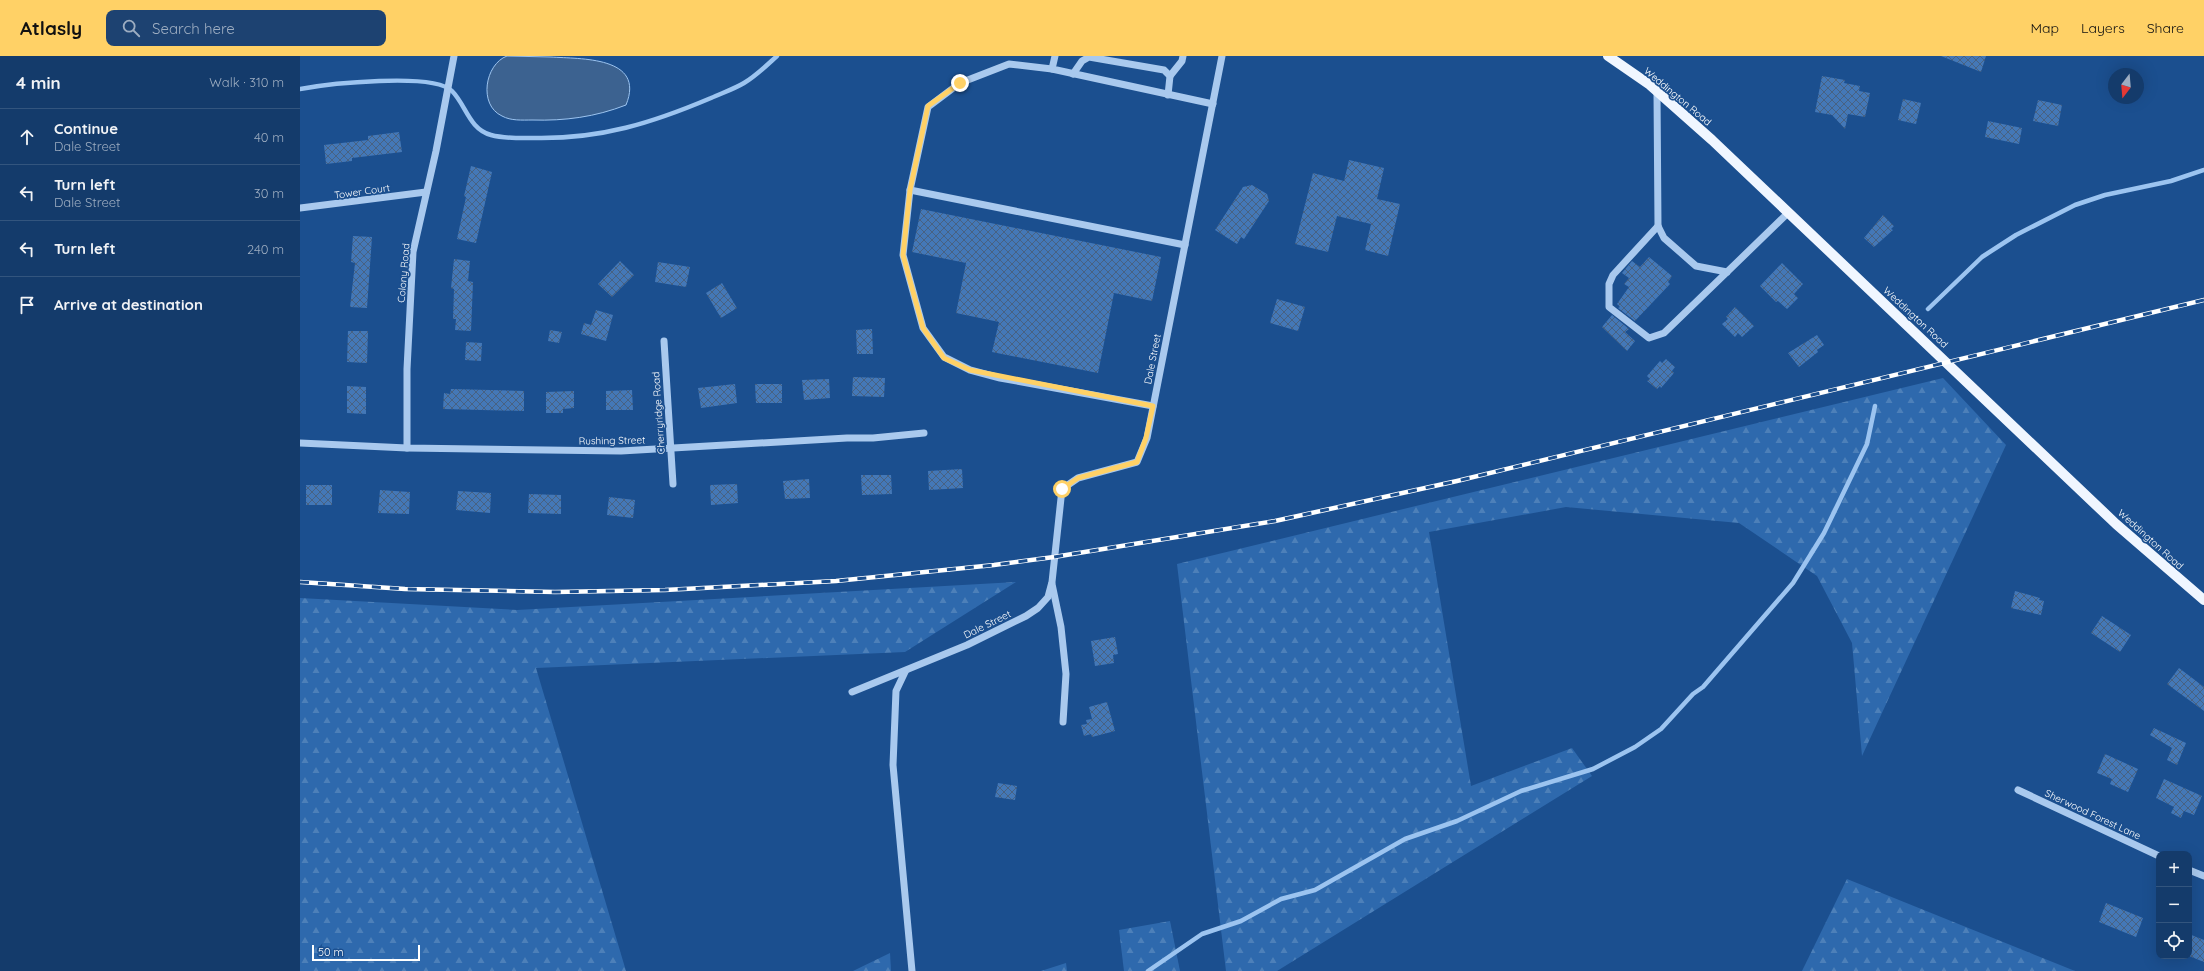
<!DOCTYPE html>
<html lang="en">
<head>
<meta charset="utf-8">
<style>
  :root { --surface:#143b6b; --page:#1d4271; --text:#f1f3f6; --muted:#9dadc1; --line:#33557e; --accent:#ffd166 }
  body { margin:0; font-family:Quicksand,sans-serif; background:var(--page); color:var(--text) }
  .controls { position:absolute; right:12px; bottom:12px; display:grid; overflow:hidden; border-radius:8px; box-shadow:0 4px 16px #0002 }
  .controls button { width:36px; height:36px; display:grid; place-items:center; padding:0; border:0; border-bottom:1px solid var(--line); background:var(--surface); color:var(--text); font:20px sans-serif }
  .compass { position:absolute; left:1808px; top:12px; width:36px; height:36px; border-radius:50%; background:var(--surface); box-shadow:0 4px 16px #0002; rotate:196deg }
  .scale { position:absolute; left:12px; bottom:10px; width:108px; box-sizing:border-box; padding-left:4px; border:2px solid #fff; border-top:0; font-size:11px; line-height:14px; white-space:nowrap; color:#fff; -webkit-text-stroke:3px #1b4f8f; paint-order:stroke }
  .stop { position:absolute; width:12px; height:12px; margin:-9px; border:3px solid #ffd166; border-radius:50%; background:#fff }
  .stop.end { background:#ffd166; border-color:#fff; box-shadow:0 1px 4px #0008 }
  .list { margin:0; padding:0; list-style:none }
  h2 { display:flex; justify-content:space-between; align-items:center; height:52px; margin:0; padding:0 16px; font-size:17px }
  h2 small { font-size:13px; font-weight:400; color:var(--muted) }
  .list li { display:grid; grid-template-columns:26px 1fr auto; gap:12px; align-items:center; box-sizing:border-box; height:56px; padding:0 16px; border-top:1px solid var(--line) }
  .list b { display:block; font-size:15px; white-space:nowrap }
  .list p { margin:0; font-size:13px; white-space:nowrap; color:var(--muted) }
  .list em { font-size:13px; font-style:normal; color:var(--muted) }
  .icon { flex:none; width:22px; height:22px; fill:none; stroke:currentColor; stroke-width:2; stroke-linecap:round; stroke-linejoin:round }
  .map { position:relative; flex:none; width:1904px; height:915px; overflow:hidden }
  header { display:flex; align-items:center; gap:24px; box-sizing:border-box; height:56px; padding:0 20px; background:var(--accent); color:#111 }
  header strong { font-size:19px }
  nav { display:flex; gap:22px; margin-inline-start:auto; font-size:14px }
  .search { width:280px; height:36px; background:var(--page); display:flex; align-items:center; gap:10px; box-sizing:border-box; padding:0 14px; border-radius:8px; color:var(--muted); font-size:15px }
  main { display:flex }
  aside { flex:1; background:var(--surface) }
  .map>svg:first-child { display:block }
  .forest { fill:url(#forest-firs) }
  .water { fill:#3c6290; stroke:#9cc4f0 }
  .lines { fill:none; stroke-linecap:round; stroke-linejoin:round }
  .stream { stroke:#9cc4f0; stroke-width:4.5 }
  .building { fill:url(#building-cross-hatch) }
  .minor { stroke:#a9c9ee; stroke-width:7 }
  .major { stroke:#f0f6ff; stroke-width:10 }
  .rail-casing { stroke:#fff; stroke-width:4.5 }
  .rail { stroke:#1b4f8f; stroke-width:3; stroke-dasharray:9; stroke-linecap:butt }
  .route { stroke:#ffd166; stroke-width:5 }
  .labels { text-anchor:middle; stroke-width:3.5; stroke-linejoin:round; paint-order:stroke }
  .street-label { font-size:10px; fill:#fff; stroke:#1b4f8f }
</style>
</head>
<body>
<header>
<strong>Atlasly</strong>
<div class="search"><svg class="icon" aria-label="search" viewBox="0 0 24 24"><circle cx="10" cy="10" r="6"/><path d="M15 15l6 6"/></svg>Search here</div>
<nav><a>Map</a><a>Layers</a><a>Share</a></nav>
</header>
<main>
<aside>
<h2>4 min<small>Walk · 310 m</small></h2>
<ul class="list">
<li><svg class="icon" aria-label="ahead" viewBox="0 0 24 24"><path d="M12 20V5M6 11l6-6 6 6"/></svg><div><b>Continue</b><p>Dale Street</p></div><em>40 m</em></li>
<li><svg class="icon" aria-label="left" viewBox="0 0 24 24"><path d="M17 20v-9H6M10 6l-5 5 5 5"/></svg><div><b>Turn left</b><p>Dale Street</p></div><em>30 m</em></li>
<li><svg class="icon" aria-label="left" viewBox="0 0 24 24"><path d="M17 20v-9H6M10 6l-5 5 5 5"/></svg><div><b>Turn left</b></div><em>240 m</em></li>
<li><svg class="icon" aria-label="arrive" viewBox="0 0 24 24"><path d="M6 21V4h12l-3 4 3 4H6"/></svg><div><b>Arrive at destination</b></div></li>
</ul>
</aside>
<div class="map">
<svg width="1904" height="915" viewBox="0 0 1904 915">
  <defs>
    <pattern id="forest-firs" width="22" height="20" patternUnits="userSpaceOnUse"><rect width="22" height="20" fill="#2e69ad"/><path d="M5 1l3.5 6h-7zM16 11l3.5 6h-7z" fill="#4d80b9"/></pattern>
    <pattern id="building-cross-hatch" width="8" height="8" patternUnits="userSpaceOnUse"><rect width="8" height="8" fill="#4478b7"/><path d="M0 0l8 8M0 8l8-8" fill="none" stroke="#486282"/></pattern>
  </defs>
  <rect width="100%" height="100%" fill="#1b4f8f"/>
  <!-- forest -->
  <g class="forest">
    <path d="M1643 322 1706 389 1562 700 1552 587 1517 520 1439 467 1266 451 1129 476 1171 730 1272 692 1292 720 977 915H926L877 508Z"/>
    <path d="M716 526 605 596 236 612 326 915H0V542L217 554Z"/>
    <path d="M1547 823 1775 915H1502Z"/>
    <path d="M870 865 880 915H824L819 874Z"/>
    <path d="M590 897 591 915H553Z"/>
    <path d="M766 907 767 915H741Z"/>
  </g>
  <!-- water -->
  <path class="water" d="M207 0C222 0 236 1 251 1 280 3 346 0 326 49 295 61 265 65 232 64 222 64 211 65 202 60 178 49 185 8 207 0Z"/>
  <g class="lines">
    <!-- stream -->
    <g class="stream">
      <path d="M0 33C27 28 133 16 152 35 166 49 169 73 191 79 205 83 221 82 236 82 301 83 352 67 411 42 422 37 434 33 444 27 456 20 467 9 477 0"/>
      <path d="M1628 253 1682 201 1716 179 1775 149 1805 139 1871 125 1904 114"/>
      <path d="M848 915 902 878 941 865 981 843 1015 834 1105 783 1157 765 1221 735 1293 713 1335 691 1361 673 1393 638 1403 631 1493 527 1524 477 1567 388 1575 350"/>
    </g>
  </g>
  <!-- building -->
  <g class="building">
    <path d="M1641 0H1686L1681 16Z"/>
    <path d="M1522 20 1545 24 1544 27 1560 30 1559 35 1570 37 1565 61 1548 58 1545 73 1532 59 1515 56Z"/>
    <path d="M1603 43 1621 47 1616 68 1598 64Z"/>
    <path d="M1738 44 1762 49 1758 70 1733 65Z"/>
    <path d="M1688 65 1722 72 1719 88 1685 81Z"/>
    <path d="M99 76 102 96 52 102V105L26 108 24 89 68 84V80Z"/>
    <path d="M1049 104 1084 112 1077 143 1100 148 1088 200 1065 194 1071 168 1037 160 1028 196 995 188 1013 117 1044 125Z"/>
    <path d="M171 110 192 116 176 187 157 183 166 141 164 140Z"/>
    <path d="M952 129 967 138 969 145 944 183 941 181 937 188 915 174 943 131Z"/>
    <path d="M621 153 861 201 852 245 814 237 798 317 692 296 699 266 656 257 666 207 612 196Z"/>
    <path d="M1583 159 1594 170 1591 173 1593 174 1574 191 1564 182Z"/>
    <path d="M53 180 72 181 67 252 50 251 55 207 51 206Z"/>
    <path d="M1349 201 1372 220 1368 226 1370 228 1335 265 1318 252 1320 251 1317 248 1329 231 1324 228 1329 222 1322 217 1332 205 1340 211Z"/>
    <path d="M154 203 170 205 168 225 173 226 171 275 155 274 156 263H153L154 233 151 232Z"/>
    <path d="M320 205 334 219 312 241 298 228Z"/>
    <path d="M358 206 390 211 386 231 355 226Z"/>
    <path d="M1482 207 1503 228 1494 238 1498 242 1487 253 1478 245 1476 246 1460 230Z"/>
    <path d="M422 227 437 252 421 262 406 237Z"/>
    <path d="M977 243 1005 251 998 275 970 267Z"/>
    <path d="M1435 251 1454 270 1442 281 1438 277 1435 281 1422 268 1428 263 1426 261Z"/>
    <path d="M296 254 313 259 306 285 281 278 284 267 291 269Z"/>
    <path d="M1312 259 1329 273 1325 276 1335 285 1327 295 1302 271Z"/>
    <path d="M572 273 573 298H557L556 274Z"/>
    <path d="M250 274 262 276 259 287 248 285Z"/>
    <path d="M48 275H68L67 307 47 306Z"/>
    <path d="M1517 279 1524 289 1517 294 1518 296 1499 311 1488 297Z"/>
    <path d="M166 286 182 287 181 305 165 304Z"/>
    <path d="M1366 303 1375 311 1372 315 1374 317 1361 332 1360 330 1357 333 1347 325 1350 323 1347 320 1360 305 1362 307Z"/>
    <path d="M553 321 585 322 584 341 552 340Z"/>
    <path d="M529 323 530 342 504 344 502 324Z"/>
    <path d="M435 328 437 347 401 352 398 332Z"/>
    <path d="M455 328H482V347H456Z"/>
    <path d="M47 330 66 331V358L47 357Z"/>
    <path d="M151 333 224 335V355L143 353 144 337 150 338Z"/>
    <path d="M332 334 333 354H306V335Z"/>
    <path d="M274 335V352L263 353V357H246V336Z"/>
    <path d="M662 413 663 432 629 434 628 415Z"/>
    <path d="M561 419H591L592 438 562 439Z"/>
    <path d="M509 423 510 442 485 443 483 425Z"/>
    <path d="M437 428 438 447 411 449 410 429Z"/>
    <rect x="6" y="429" width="26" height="20"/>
    <path d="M80 434 110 436 109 458 78 457Z"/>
    <path d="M158 435 191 437 190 457 156 454Z"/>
    <path d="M229 438 261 439V458L228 457Z"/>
    <path d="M309 441 335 444 333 462 307 459Z"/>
    <path d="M1715 535 1740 542 1739 544 1744 545 1741 559 1711 552Z"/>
    <path d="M1802 560 1831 579 1820 596 1791 577Z"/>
    <path d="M815 581 818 598 813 599 814 607 795 610 791 585Z"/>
    <path d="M1879 612 1904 631V655L1867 628Z"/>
    <path d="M807 646 815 675 792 681 791 678 784 680 781 669 787 668 786 664 792 663 789 651Z"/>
    <path d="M1854 672 1886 687 1877 709 1867 704 1872 692 1850 679Z"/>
    <path d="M1805 698 1838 713 1828 736 1810 728 1812 723 1797 717Z"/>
    <path d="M1864 723 1902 740 1894 759 1884 755 1881 762 1871 757 1874 751 1856 742Z"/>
    <path d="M698 727 717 730 715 744 695 741Z"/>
    <path d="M1806 847 1843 862 1836 881 1799 866Z"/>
    <path d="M1889 878 1904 884V906L1889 900Z"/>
  </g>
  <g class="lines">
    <!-- minor -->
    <g class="minor">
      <path d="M755 0 752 13 913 48"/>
      <path d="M752 13 709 8 660 27 628 51 610 134 885 189"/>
      <path d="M773 18 782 5 789 1 864 14 870 20 868 39"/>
      <path d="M870 20 882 5 883 0"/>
      <path d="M1357 37 1358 170 1364 182 1396 210 1427 216"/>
      <path d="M610 134 603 199 623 272 644 301 670 314 700 322 853 350"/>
      <path d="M0 152 126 136"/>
      <path d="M1358 170 1313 219 1309 228V251L1349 282 1364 277 1489 156"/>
      <path d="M364 285 373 428"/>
      <path d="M0 387 107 392 321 395 547 382H573L624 377"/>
      <path d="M107 392V313L113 196 136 95 154 0"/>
      <path d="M752 528 761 571 766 618 763 666"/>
      <path d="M605 616 596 635 593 709 612 915"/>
      <path d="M552 636 667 589 726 560 738 552 748 541 752 526 762 433 778 422 837 406 847 382 922 0"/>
      <path d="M1718 734 1859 800"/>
      <path d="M1889 814 1904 820"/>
    </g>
    <!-- major -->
    <path class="major" d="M1308 0 1350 29 1412 84 1816 468 1904 544"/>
    <!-- rail casing -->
    <g class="rail-casing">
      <path id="rail" d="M0 526 105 533 255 536 365 534 536 525 694 509 754 501 975 465 1157 425 1904 244"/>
    </g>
    <!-- rail -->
    <use href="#rail" class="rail"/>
  </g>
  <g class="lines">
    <!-- route -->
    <path class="route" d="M660 27 628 50 610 134 603 199 623 272 644 302 670 314 853 350 846 382 837 406 778 422 762 433"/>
  </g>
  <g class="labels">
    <!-- street labels -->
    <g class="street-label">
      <text transform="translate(1378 40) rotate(40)" y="4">Weddington Road</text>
      <text transform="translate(62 135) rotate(-8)" y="4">Tower Court</text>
      <text transform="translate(103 217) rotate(-85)" y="4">Colony Road</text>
      <text transform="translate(1616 261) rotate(43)" y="4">Weddington Road</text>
      <text transform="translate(852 303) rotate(-79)" y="4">Dale Street</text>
      <text transform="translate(358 357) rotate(-94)" y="4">Cherryridge Road</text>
      <text transform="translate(312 384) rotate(-1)" y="4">Rushing Street</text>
      <text transform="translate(1851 483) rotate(42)" y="4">Weddington Road</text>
      <text transform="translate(687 568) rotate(-26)" y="4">Dale Street</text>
      <text transform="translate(1793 758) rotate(25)" y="4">Sherwood Forest Lane</text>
    </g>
  </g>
</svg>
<div class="controls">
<button>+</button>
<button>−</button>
<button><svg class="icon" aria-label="locate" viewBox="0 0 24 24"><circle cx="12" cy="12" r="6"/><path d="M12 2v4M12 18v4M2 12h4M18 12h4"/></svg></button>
</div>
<svg class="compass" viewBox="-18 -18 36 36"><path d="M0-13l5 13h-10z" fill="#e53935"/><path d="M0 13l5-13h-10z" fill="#9dadc1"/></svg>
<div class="scale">50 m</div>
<div class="stop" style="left:762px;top:433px"></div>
<div class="stop end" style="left:660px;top:27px"></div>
</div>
</main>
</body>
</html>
